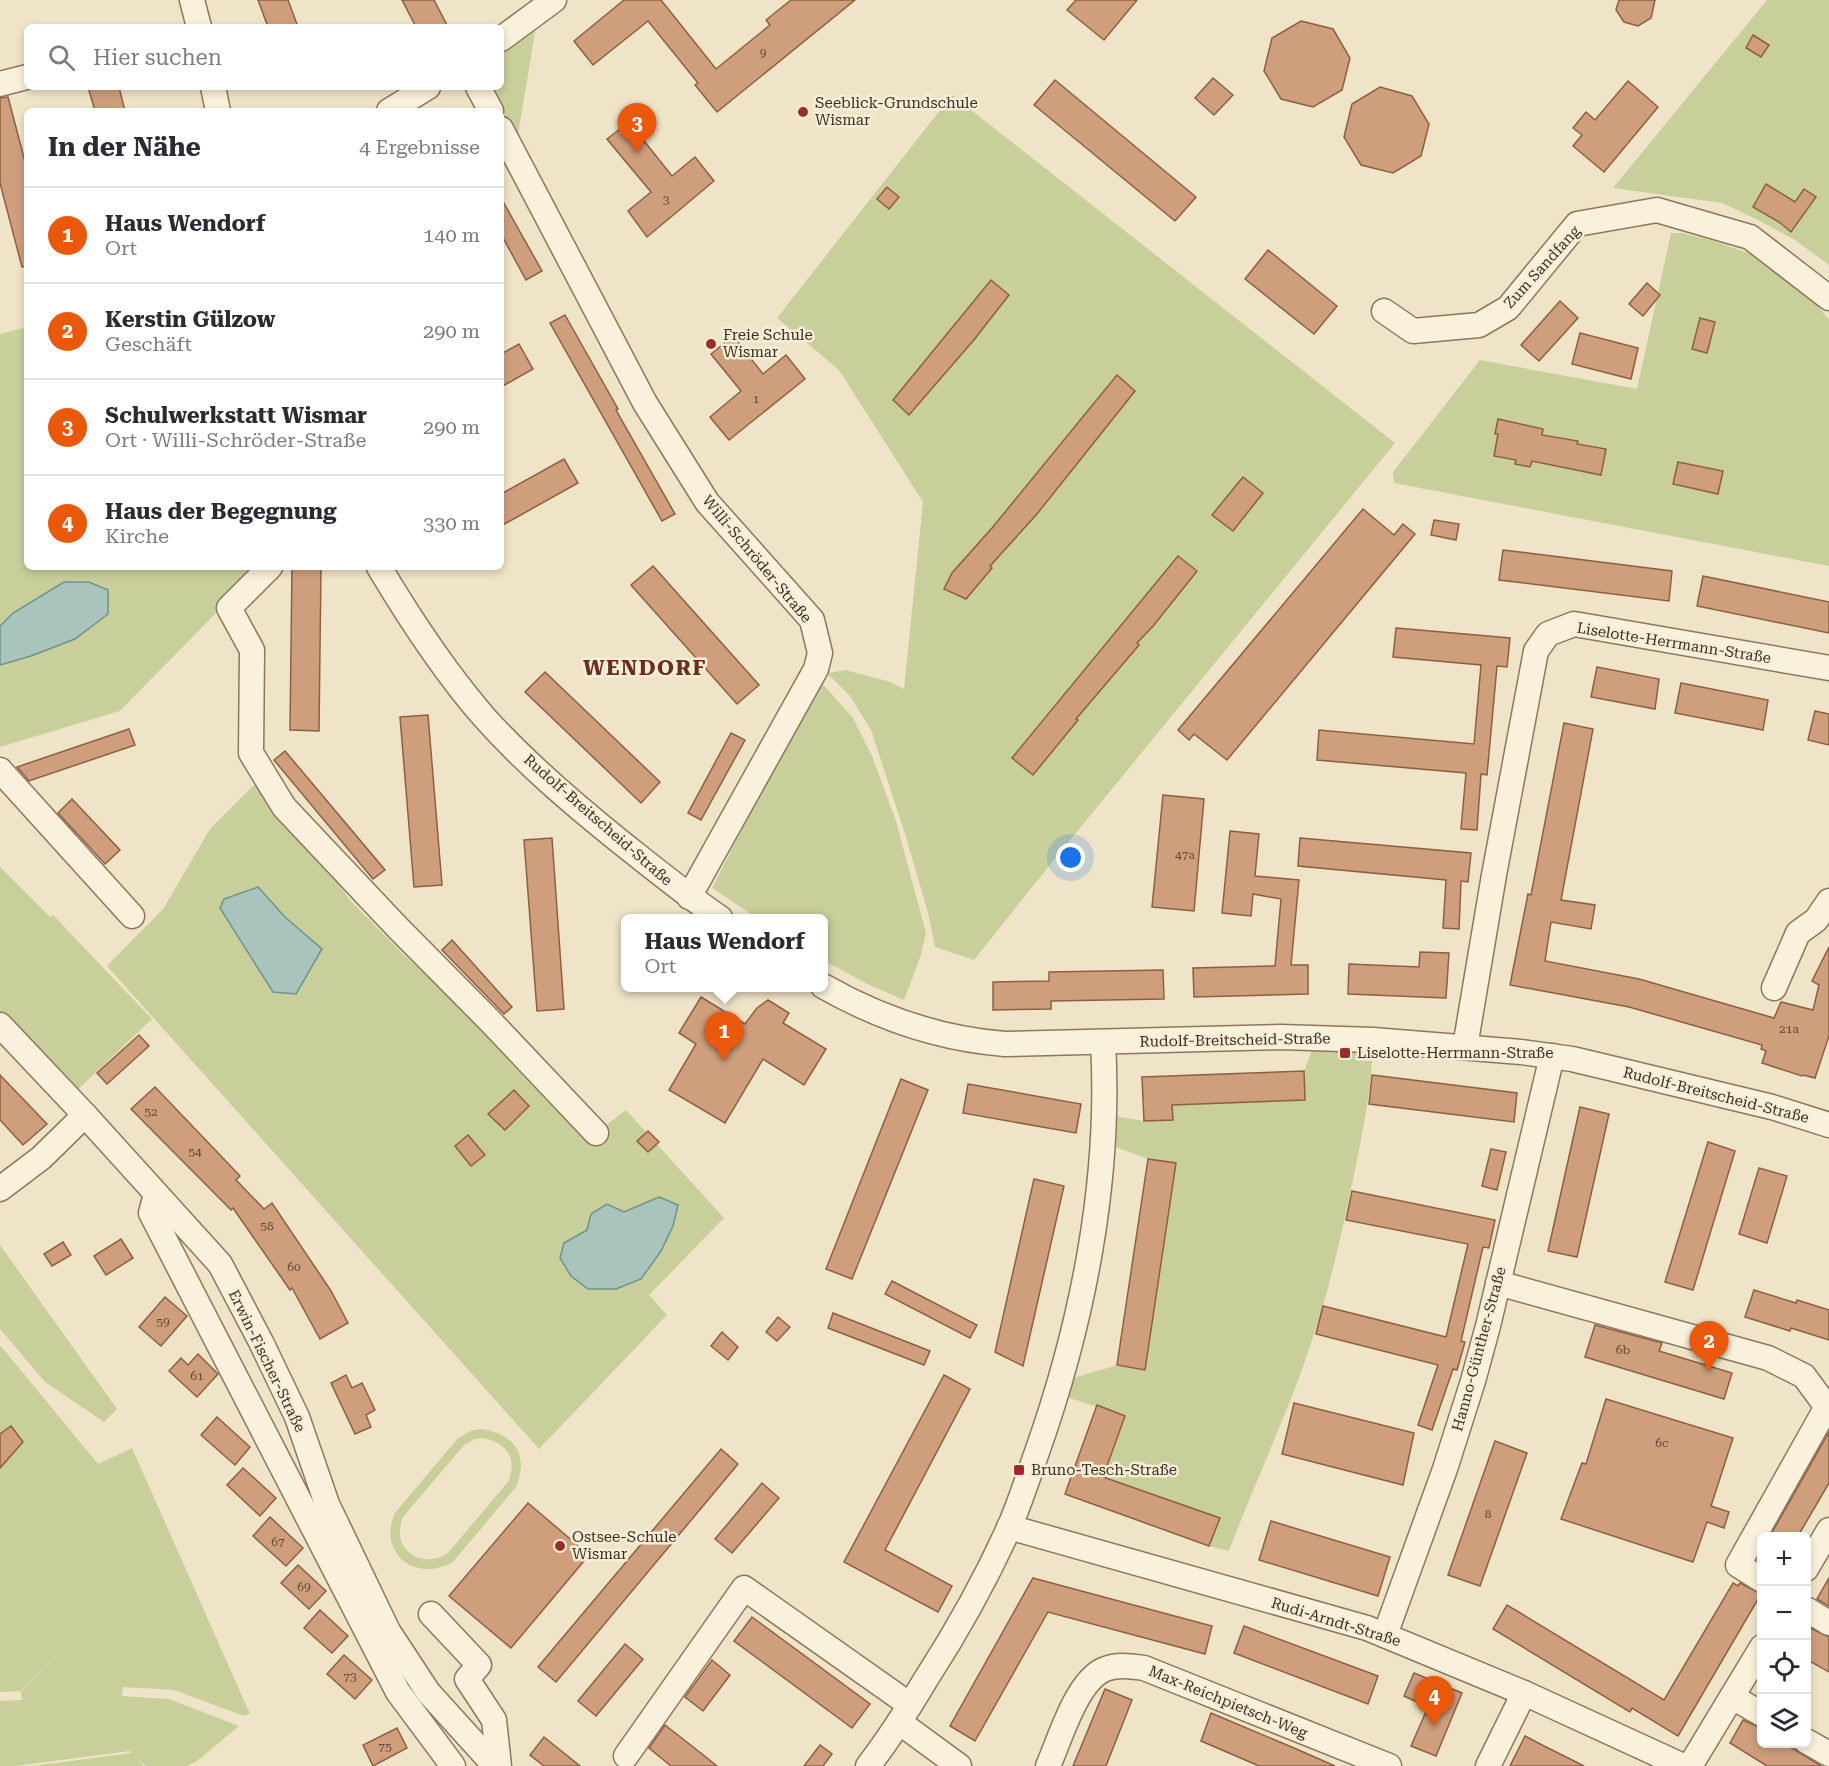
<!DOCTYPE html>
<html lang="de">
<head>
<meta charset="utf-8">
<style>
  :root { --surface:#fff; --page:#f7f7f7; --text:#2b2b33; --muted:#7c7c81; --line:#e1e1e2; --accent:#ea580c }
  body { margin:0; font-family:"Roboto Serif",serif; background:var(--page); color:var(--text) }
  .controls { position:absolute; right:18px; bottom:18px; display:grid; overflow:hidden; border-radius:9px; box-shadow:0 3px 9px #0003 }
  .controls button { width:54px; height:54px; display:grid; place-items:center; padding:0; border:0; border-bottom:2px solid var(--line); background:var(--surface); color:var(--text); font:30px sans-serif }
  .you { position:absolute; left:1071px; top:858px; width:21px; height:21px; margin:-15px; border:4px solid #fff; border-radius:50%; background:#1a73e8; box-shadow:0 0 0 9px #1a73e833 }
  .badge { display:grid; place-items:center; width:39px; height:39px; border-radius:50%; background:var(--accent); color:#fff; font-size:20px; font-weight:700 }
  .pin { position:absolute; translate:-50% -50px; filter:drop-shadow(0 2px 3px #0008) }
  .pin::after { content:''; position:absolute; top:32px; width:21px; height:18px; background:inherit; clip-path:polygon(0 0,100% 0,50% 100%) }
  .popup { position:absolute; left:621px; top:914px; width:207px; height:78px; box-sizing:border-box; display:grid; place-content:center; border-radius:9px; background:var(--surface); filter:drop-shadow(0 2px 4px #0005); font-size:20px; white-space:nowrap; color:var(--muted) }
  .popup b { font-size:22px; color:var(--text) }
  .popup::after { content:''; position:absolute; left:50%; top:100%; margin-left:-12px; border:12px solid transparent; border-top-color:var(--surface) }
  .list { margin:0; padding:0; list-style:none }
  h2 { display:flex; justify-content:space-between; align-items:center; height:78px; margin:0; padding:0 24px; font-size:26px }
  h2 small { font-size:20px; font-weight:400; color:var(--muted) }
  .list li { display:grid; grid-template-columns:39px 1fr auto; gap:18px; align-items:center; box-sizing:border-box; height:96px; padding:0 24px; border-top:2px solid var(--line) }
  .list b { display:block; font-size:22px; white-space:nowrap }
  .list p { margin:0; font-size:20px; white-space:nowrap; color:var(--muted) }
  .list em { font-size:20px; font-style:normal; color:var(--muted) }
  .icon { flex:none; width:33px; height:33px; fill:none; stroke:currentColor; stroke-width:2; stroke-linecap:round; stroke-linejoin:round }
  .map { position:relative; flex:none; width:1829px; height:1766px; overflow:hidden }
  .search { position:absolute; background:var(--surface); box-shadow:0 3px 9px #0003; left:24px; top:24px; width:480px; height:66px; display:flex; align-items:center; gap:15px; box-sizing:border-box; padding:0 21px; border-radius:9px; color:var(--muted); font-size:22px }
  .panel { position:absolute; background:var(--surface); box-shadow:0 3px 9px #0003; left:24px; top:108px; width:480px; height:462px; border-radius:9px }
  .map>svg:first-child { display:block }
  .green { fill:#c9cf9b; fill-rule:evenodd }
  .water { fill:#a9c4bc; stroke:#6f938a; stroke-width:1.5 }
  .building { fill:#cf9f7d; stroke:#8d5f41; stroke-width:1.5 }
  .lines { fill:none; stroke-linecap:round; stroke-linejoin:round }
  .minor-casing { stroke:#8d765c; stroke-width:27 }
  .minor { stroke:#faf1dc; stroke-width:24 }
  .poi-dot { fill:#9e2a2b; stroke:#f7eed8; stroke-width:2 }
  .labels { text-anchor:middle; stroke-width:5; stroke-linejoin:round; paint-order:stroke }
  .number-label { font-size:12px; fill:#624a37 }
  .poi-label { font-size:15px; fill:#3d2e20; stroke:#f7eed8; text-anchor:start }
  .street-label { font-size:15px; fill:#3d2e20; stroke:#f7eed8 }
  .district-label { font-size:21px; font-weight:bold; letter-spacing:1.5px; fill:#6b2e1e; stroke:#f7eed8 }
</style>
</head>
<body>
<div class="map">
<svg width="1829" height="1766" viewBox="0 0 1829 1766">
  <rect width="100%" height="100%" fill="#f0e4c8"/>
  <!-- green -->
  <g class="green">
    <path d="M1767 0H1829V265L1795 240 1758 220 1722 203 1613 188Z"/>
    <path d="M538 14 515 153 479 87H501V39Z"/>
    <path d="M952 95 1395 443 1053 861 974 960 935 947 928 913 906 837 871 730 850 696 827 673 846 670 890 682 904 689 923 502 839 370 777 318Z"/>
    <path d="M1671 233H1682L1714 241 1748 253 1788 273 1829 319V566L1394 483 1393 472 1480 360 1637 389Z"/>
    <path d="M27 327V567H261L120 711 0 747V334Z"/>
    <path d="M819 680 853 718 872 756 896 821 926 933 921 955 904 1000 865 983 823 960V918H757L712 888Z"/>
    <path d="M264 775 284 807 349 899 400 951 596 1133 626 1110 724 1218 649 1295 667 1315 539 1449 107 966 163 909 210 829Z"/>
    <path d="M0 867 50 917 53 915 152 1019 74 1093 0 1012Z"/>
    <path d="M1317 1038 1373 1040C1372 1087 1363 1130 1354 1175 1342 1231 1330 1289 1311 1343 1288 1414 1255 1481 1229 1551L1209 1546 1219 1518 1103 1477 1125 1416 1057 1394 1060 1382 1117 1365 1145 1369 1176 1164 1148 1159 1102 1142 1103 1114 1144 1121 1173 1120 1172 1105 1305 1100 1304 1071Z"/>
    <path d="M0 1245 117 1409 104 1422 45 1382 0 1329Z"/>
    <path d="M0 1345 98 1464 132 1448 250 1714 244 1716 174 1690 123 1687 122 1696 169 1699 239 1726 197 1761 187 1766H146L135 1757 144 1766H33L131 1753 130 1751 15 1766H0V1701L22 1700 21 1692 63 1649 21 1691 0 1692Z"/>
    <path d="M483 1429C515 1435 529 1455 516 1487L453 1562C416 1583 377 1554 395 1513L458 1438 473 1430ZM483 1438C507 1443 518 1459 508 1482L447 1554C419 1570 390 1548 403 1517L464 1445 475 1439Z"/>
  </g>
  <!-- water -->
  <g class="water">
    <path d="M64 582H89L108 590V614L75 639 31 656 0 665V626L13 613Z"/>
    <path d="M258 887 285 917 322 949 296 994 273 992 220 908 224 899Z"/>
    <path d="M659 1197 678 1205 673 1226 661 1251 641 1279 616 1289H588L571 1276 560 1258 564 1243 587 1230 591 1214 607 1204 624 1212Z"/>
  </g>
  <!-- building -->
  <g class="building">
    <path d="M258 0H288L298 27H268Z"/>
    <path d="M402 0H434L448 27H416Z"/>
    <path d="M624 0H661L716 69 770 25 766 20 791 0H855L717 112 695 85 698 83 648 21 593 65 574 41Z"/>
    <path d="M1076 0H1137L1104 40 1067 10Z"/>
    <path d="M1619 0H1655L1651 18 1638 26 1624 22 1616 10Z"/>
    <path d="M1301 21 1333 29 1350 58 1342 90 1313 107 1281 99 1264 71 1272 38Z"/>
    <path d="M1753 35 1769 45 1761 57 1746 48Z"/>
    <path d="M1213 78 1233 95 1214 115 1195 98Z"/>
    <path d="M1055 80 1196 197 1175 221 1034 105Z"/>
    <path d="M1628 81 1658 107 1604 172 1573 146 1582 135 1573 128 1586 112 1595 120Z"/>
    <path d="M88 87H119L125 111H95Z"/>
    <path d="M1380 87 1412 96 1429 124 1421 156 1393 173 1361 165 1344 137 1352 104Z"/>
    <path d="M8 97 27 169V266L22 267 0 183V98Z"/>
    <path d="M629 122 672 176 695 157 714 181 647 237 628 211 651 192 607 139Z"/>
    <path d="M1766 184 1795 202 1804 189 1816 197 1791 232 1779 222 1753 207Z"/>
    <path d="M887 187 899 197 889 209 877 199Z"/>
    <path d="M501 198 542 271 526 280 501 234Z"/>
    <path d="M1268 250 1337 306 1314 334 1245 279Z"/>
    <path d="M991 280 1009 295 973 341 909 415 893 400Z"/>
    <path d="M1647 283 1660 295 1643 316 1629 304Z"/>
    <path d="M1560 301 1578 318 1539 361 1521 345Z"/>
    <path d="M565 315 618 409 616 410 675 514 662 521 550 323Z"/>
    <path d="M1700 318 1715 322 1707 353 1692 349Z"/>
    <path d="M1580 333 1638 348 1631 379 1572 364Z"/>
    <path d="M733 336 763 374 786 355 805 379 729 440 710 417 741 391 711 354Z"/>
    <path d="M519 344 533 369 501 387V354Z"/>
    <path d="M1117 375 1135 391 1037 514 990 566 992 568 966 599 944 589 952 573 992 528Z"/>
    <path d="M1498 419 1543 429 1542 435 1578 441 1577 444 1606 449 1601 475 1532 461 1530 467 1515 464 1516 460 1494 456 1498 434H1495Z"/>
    <path d="M564 459 578 483 501 526V494Z"/>
    <path d="M1678 462 1723 471 1718 494 1673 484Z"/>
    <path d="M1243 477 1263 493 1233 531 1212 515Z"/>
    <path d="M1363 509 1394 535 1403 524 1415 534 1227 760 1194 734 1189 740 1178 730Z"/>
    <path d="M1434 520 1459 524 1456 540 1431 535Z"/>
    <path d="M1503 550 1672 571 1669 601 1499 580Z"/>
    <path d="M1178 556 1197 571 1154 625 1137 643 1139 645 1076 719 1078 720 1033 775 1012 758Z"/>
    <path d="M653 566 759 685 737 704 631 585Z"/>
    <path d="M292 567H321L319 731 290 730Z"/>
    <path d="M1703 576 1829 602V633L1697 606Z"/>
    <path d="M1396 628 1510 638 1507 667 1497 666 1487 775 1481 774 1477 830 1461 829 1466 773 1317 760 1319 730 1474 744 1481 665 1393 657Z"/>
    <path d="M1597 667 1659 679 1655 709 1591 697Z"/>
    <path d="M545 672 660 782 641 803 525 692Z"/>
    <path d="M1681 683 1768 700 1763 730 1675 713Z"/>
    <path d="M1815 711 1829 714V745L1808 740Z"/>
    <path d="M428 715 442 885 414 887 400 717Z"/>
    <path d="M1564 723 1593 729 1561 900 1595 905 1591 929 1551 922 1545 961 1639 979 1774 1018 1781 1002 1813 1010 1819 985 1812 981 1829 947V1036L1815 1078 1803 1075 1802 1076 1762 1063 1766 1051 1761 1049 1762 1045 1629 1007 1510 985 1528 894 1531 895Z"/>
    <path d="M129 729 135 745 29 781 17 767Z"/>
    <path d="M731 733 745 740 701 820 688 813Z"/>
    <path d="M285 751 385 870 373 879 274 760Z"/>
    <path d="M1163 795 1204 799 1194 911 1152 907Z"/>
    <path d="M72 799 120 850 105 864 58 813Z"/>
    <path d="M1230 831 1259 834 1255 876 1299 880 1291 965H1308V994L1194 997 1193 968 1275 966 1281 899 1253 894 1251 916 1222 913Z"/>
    <path d="M552 838 564 1009 537 1011 524 840Z"/>
    <path d="M1300 838 1471 853 1468 882 1461 881 1459 929 1443 928 1446 880 1298 866Z"/>
    <path d="M452 940 512 1007 504 1014 442 950Z"/>
    <path d="M1420 952 1449 953 1446 998 1348 994 1349 964 1419 967Z"/>
    <path d="M1163 970 1164 999 1051 1001V1009L993 1010V982L1049 981V972Z"/>
    <path d="M701 997 745 1024 757 1008 768 1000 789 1013 783 1023 826 1049 804 1085 763 1059 725 1123 669 1090 696 1044 679 1033Z"/>
    <path d="M139 1035 149 1046 107 1084 97 1073Z"/>
    <path d="M1304 1071 1305 1100 1172 1105 1173 1120 1144 1121 1142 1077Z"/>
    <path d="M0 1075 47 1124 23 1145 0 1120Z"/>
    <path d="M1372 1075 1517 1093 1514 1122 1369 1104Z"/>
    <path d="M901 1079 928 1090 852 1279 826 1269Z"/>
    <path d="M968 1084 1081 1104 1076 1133 963 1113Z"/>
    <path d="M155 1087 240 1176 236 1180 264 1209 272 1203 331 1291 348 1323 320 1339 292 1288 290 1290 233 1208 231 1210 131 1109Z"/>
    <path d="M514 1090 529 1106 505 1130 488 1114Z"/>
    <path d="M1580 1107 1609 1114 1577 1257 1548 1251Z"/>
    <path d="M648 1131 659 1142 648 1152 637 1141Z"/>
    <path d="M468 1135 485 1155 471 1166 455 1146Z"/>
    <path d="M1708 1142 1735 1151 1693 1290 1665 1282Z"/>
    <path d="M1491 1149 1506 1152 1497 1190 1482 1186Z"/>
    <path d="M1148 1159 1176 1163 1145 1370 1117 1365Z"/>
    <path d="M1759 1168 1787 1176 1767 1243 1739 1234Z"/>
    <path d="M1034 1179 1064 1186 1023 1366 995 1352Z"/>
    <path d="M1352 1191 1495 1220 1489 1248 1483 1247 1461 1341 1465 1342 1457 1370 1453 1369 1432 1430 1418 1425 1438 1365 1316 1334 1323 1306 1446 1337 1468 1244 1346 1220Z"/>
    <path d="M121 1239 133 1258 106 1275 94 1256Z"/>
    <path d="M63 1242 71 1255 52 1266 44 1254Z"/>
    <path d="M892 1281 977 1325 970 1338 885 1294Z"/>
    <path d="M1754 1290 1796 1303 1797 1300 1829 1310V1340L1791 1328 1790 1331 1745 1317Z"/>
    <path d="M165 1297 187 1316 161 1346 139 1327Z"/>
    <path d="M833 1313 930 1351 924 1365 828 1328Z"/>
    <path d="M778 1317 790 1327 777 1341 766 1332Z"/>
    <path d="M1595 1325 1662 1343 1659 1351 1732 1373 1724 1399 1585 1357Z"/>
    <path d="M722 1332 738 1347 728 1360 711 1346Z"/>
    <path d="M198 1354 218 1374 197 1397 169 1371 181 1358 188 1365Z"/>
    <path d="M346 1375 352 1388 362 1383 375 1410 366 1415 371 1427 355 1434 331 1383Z"/>
    <path d="M944 1375 970 1389 885 1550 952 1586 938 1612 844 1562Z"/>
    <path d="M1606 1399 1733 1438 1711 1506 1729 1512 1724 1528 1707 1522 1693 1562 1561 1519 1582 1463 1586 1464Z"/>
    <path d="M1294 1403 1414 1433 1403 1485 1282 1454Z"/>
    <path d="M1097 1405 1125 1416 1103 1477 1220 1518 1209 1546 1065 1494Z"/>
    <path d="M217 1417 250 1447 235 1465 201 1435Z"/>
    <path d="M11 1426 23 1442 0 1468V1434Z"/>
    <path d="M1829 1432V1483L1798 1536H1770Z"/>
    <path d="M1495 1441 1527 1453 1480 1586 1448 1575Z"/>
    <path d="M721 1449 738 1464 556 1682 538 1667Z"/>
    <path d="M243 1468 276 1498 260 1516 227 1485Z"/>
    <path d="M762 1483 779 1498 732 1553 715 1539Z"/>
    <path d="M528 1503 589 1555 511 1648 449 1596Z"/>
    <path d="M270 1517 303 1548 286 1566 253 1536Z"/>
    <path d="M1271 1521 1390 1557 1378 1596 1259 1560Z"/>
    <path d="M298 1565 326 1591 309 1609 281 1583Z"/>
    <path d="M1033 1578 1212 1626 1205 1654 1048 1612 975 1741 950 1726Z"/>
    <path d="M1829 1578V1606L1817 1599Z"/>
    <path d="M1733 1583 1738 1586 1740 1583 1761 1594 1678 1736 1632 1708 1630 1712 1493 1629 1507 1605 1664 1700Z"/>
    <path d="M320 1610 348 1636 332 1653 304 1628Z"/>
    <path d="M752 1617 870 1704 852 1728 734 1641Z"/>
    <path d="M1244 1626 1378 1676 1368 1704 1234 1653Z"/>
    <path d="M1806 1626 1829 1637V1672L1806 1659Z"/>
    <path d="M625 1644 643 1659 596 1716 578 1701Z"/>
    <path d="M344 1655 372 1680 355 1699 327 1674Z"/>
    <path d="M712 1660 730 1675 703 1711 685 1697Z"/>
    <path d="M1414 1673 1462 1693 1436 1756 1411 1746 1428 1707 1404 1696Z"/>
    <path d="M1105 1689 1132 1700 1106 1766H1073Z"/>
    <path d="M1211 1713 1294 1748 1335 1766H1259L1201 1741Z"/>
    <path d="M1743 1720 1761 1728V1743H1784L1821 1766H1767L1730 1743Z"/>
    <path d="M665 1725 683 1739 717 1766H671L649 1748Z"/>
    <path d="M397 1728 407 1748 373 1766 363 1745Z"/>
    <path d="M1525 1736 1544 1746 1584 1766H1510Z"/>
    <path d="M544 1737 580 1766H544L530 1755Z"/>
    <path d="M820 1745 832 1754 823 1766H804Z"/>
  </g>
  <g class="lines">
    <!-- minor casing -->
    <g class="minor-casing">
      <g id="minor">
        <path d="M192 0 199 27"/>
        <path d="M501 39 554 0"/>
        <path d="M0 84 27 77"/>
        <path d="M213 87 218 111"/>
        <path d="M478 87 491 111"/>
        <path d="M389 111 428 87"/>
        <path d="M501 129 645 403 707 502 812 620 820 653 816 669 689 897"/>
        <path d="M1384 311 1413 331 1479 325 1508 308 1577 224 1657 210 1729 231 1750 237 1829 298"/>
        <path d="M270 567 229 608 252 650 251 753 284 807 397 927 491 1022 596 1133"/>
        <path d="M379 567C410 619 444 671 484 717 524 762 571 802 618 840 652 867 685 894 720 918"/>
        <path d="M0 770 132 916"/>
        <path d="M823 986C879 1018 941 1039 1005 1044L1281 1037 1373 1040 1521 1052 1572 1059 1614 1069 1772 1107 1829 1125"/>
        <path d="M1774 988 1798 933 1816 920 1829 901"/>
        <path d="M0 1025 85 1115 220 1264 261 1342 297 1417 327 1504 388 1631 428 1692 495 1766"/>
        <path d="M1465 1047 1494 875 1536 651 1548 634 1574 624 1829 668"/>
        <path d="M0 1189 41 1158 85 1115"/>
        <path d="M156 1194 151 1213 398 1692 453 1766"/>
        <path d="M1498 1283 1768 1358 1804 1376 1829 1410"/>
        <path d="M1009 1527 1367 1628 1524 1693 1683 1766"/>
        <path d="M1806 1569 1829 1530"/>
        <path d="M1762 1580 1738 1565 1829 1403"/>
        <path d="M1806 1609 1829 1623"/>
        <path d="M431 1614 479 1665 467 1679 494 1720 499 1766"/>
        <path d="M1385 1635 1445 1469 1473 1381 1488 1326 1552 1056"/>
        <path d="M1732 1697 1762 1714"/>
        <path d="M899 1722 959 1766"/>
        <path d="M1806 1741 1829 1754"/>
        <path d="M626 1756 744 1588 910 1705"/>
        <path d="M868 1766C889 1739 908 1709 926 1679 957 1631 985 1581 1009 1528 1020 1503 1028 1477 1037 1452 1083 1322 1111 1180 1103 1042"/>
        <path d="M1048 1766C1060 1739 1076 1683 1103 1670 1116 1664 1130 1666 1144 1668L1389 1766"/>
        <path d="M1488 1766 1524 1693"/>
        <path d="M1690 1766 1762 1647"/>
      </g>
    </g>
    <!-- minor -->
    <use href="#minor" class="minor"/>
  </g>
  <!-- markers -->
  <g class="poi-dot">
    <circle cx="803" cy="112" r="6"/>
    <circle cx="711" cy="344" r="6"/>
    <rect x="1339" y="1047" width="12" height="12" rx="3"/>
    <rect x="1013" y="1464" width="12" height="12" rx="3"/>
    <circle cx="560" cy="1546" r="6"/>
  </g>
  <g class="labels">
    <!-- number labels -->
    <g class="number-label">
      <text x="763" y="57">9</text>
      <text x="666" y="204">3</text>
      <text x="756" y="403">1</text>
      <text x="1185" y="859">47a</text>
      <text x="1789" y="1033">21a</text>
      <text x="151" y="1116">52</text>
      <text x="195" y="1156">54</text>
      <text x="267" y="1230">58</text>
      <text x="294" y="1271">60</text>
      <text x="163" y="1326">59</text>
      <text x="1623" y="1354">6b</text>
      <text x="197" y="1380">61</text>
      <text x="1662" y="1447">6c</text>
      <text x="1488" y="1518">8</text>
      <text x="278" y="1546">67</text>
      <text x="304" y="1591">69</text>
      <text x="350" y="1681">73</text>
      <text x="385" y="1751">75</text>
    </g>
    <!-- poi labels -->
    <g class="poi-label">
      <text x="815" y="108">Seeblick-Grundschule<tspan x="815" dy="17">Wismar</tspan></text>
      <text x="723" y="340">Freie Schule<tspan x="723" dy="17">Wismar</tspan></text>
      <text x="1357" y="1058">Liselotte-Herrmann-Straße</text>
      <text x="1031" y="1475">Bruno-Tesch-Straße</text>
      <text x="572" y="1542">Ostsee-Schule<tspan x="572" dy="17">Wismar</tspan></text>
    </g>
    <!-- street labels -->
    <g class="street-label">
      <text transform="translate(1542 267) rotate(-48)" y="5">Zum Sandfang</text>
      <text transform="translate(757 559) rotate(50)" y="5">Willi-Schröder-Straße</text>
      <text transform="translate(1674 643) rotate(9)" y="5">Liselotte-Herrmann-Straße</text>
      <text transform="translate(598 820) rotate(41)" y="5">Rudolf-Breitscheid-Straße</text>
      <text transform="translate(1235 1040) rotate(-1)" y="5">Rudolf-Breitscheid-Straße</text>
      <text transform="translate(1716 1095) rotate(14)" y="5">Rudolf-Breitscheid-Straße</text>
      <text transform="translate(1479 1349) rotate(-75)" y="5">Hanno-Günther-Straße</text>
      <text transform="translate(267 1361) rotate(64)" y="5">Erwin-Fischer-Straße</text>
      <text transform="translate(1336 1622) rotate(17)" y="5">Rudi-Arndt-Straße</text>
      <text transform="translate(1228 1702) rotate(22)" y="5">Max-Reichpietsch-Weg</text>
    </g>
    <!-- district labels -->
    <g class="district-label">
      <text x="645" y="675">WENDORF</text>
    </g>
  </g>
</svg>
<div class="controls">
<button>+</button>
<button>−</button>
<button><svg class="icon" aria-label="locate" viewBox="0 0 24 24"><circle cx="12" cy="12" r="6"/><path d="M12 2v4M12 18v4M2 12h4M18 12h4"/></svg></button>
<button><svg class="icon" aria-label="layers" viewBox="0 0 24 24"><path d="M12 4l9 5-9 5-9-5zM3 14l9 5 9-5"/></svg></button>
</div>
<div class="you"></div>
<div class="pin badge" style="left:724px;top:1061px">1</div>
<div class="popup"><b>Haus Wendorf</b>Ort</div>
<div class="pin badge" style="left:1709px;top:1371px">2</div>
<div class="pin badge" style="left:637px;top:153px">3</div>
<div class="pin badge" style="left:1434px;top:1726px">4</div>
<div class="search"><svg class="icon" aria-label="search" viewBox="0 0 24 24"><circle cx="10" cy="10" r="6"/><path d="M15 15l6 6"/></svg>Hier suchen</div>
<section class="panel">
<h2>In der Nähe<small>4 Ergebnisse</small></h2>
<ul class="list">
<li><span class="badge">1</span><div><b>Haus Wendorf</b><p>Ort</p></div><em>140 m</em></li>
<li><span class="badge">2</span><div><b>Kerstin Gülzow</b><p>Geschäft</p></div><em>290 m</em></li>
<li><span class="badge">3</span><div><b>Schulwerkstatt Wismar</b><p>Ort · Willi-Schröder-Straße</p></div><em>290 m</em></li>
<li><span class="badge">4</span><div><b>Haus der Begegnung</b><p>Kirche</p></div><em>330 m</em></li>
</ul>
</section>
</div>
</body>
</html>
